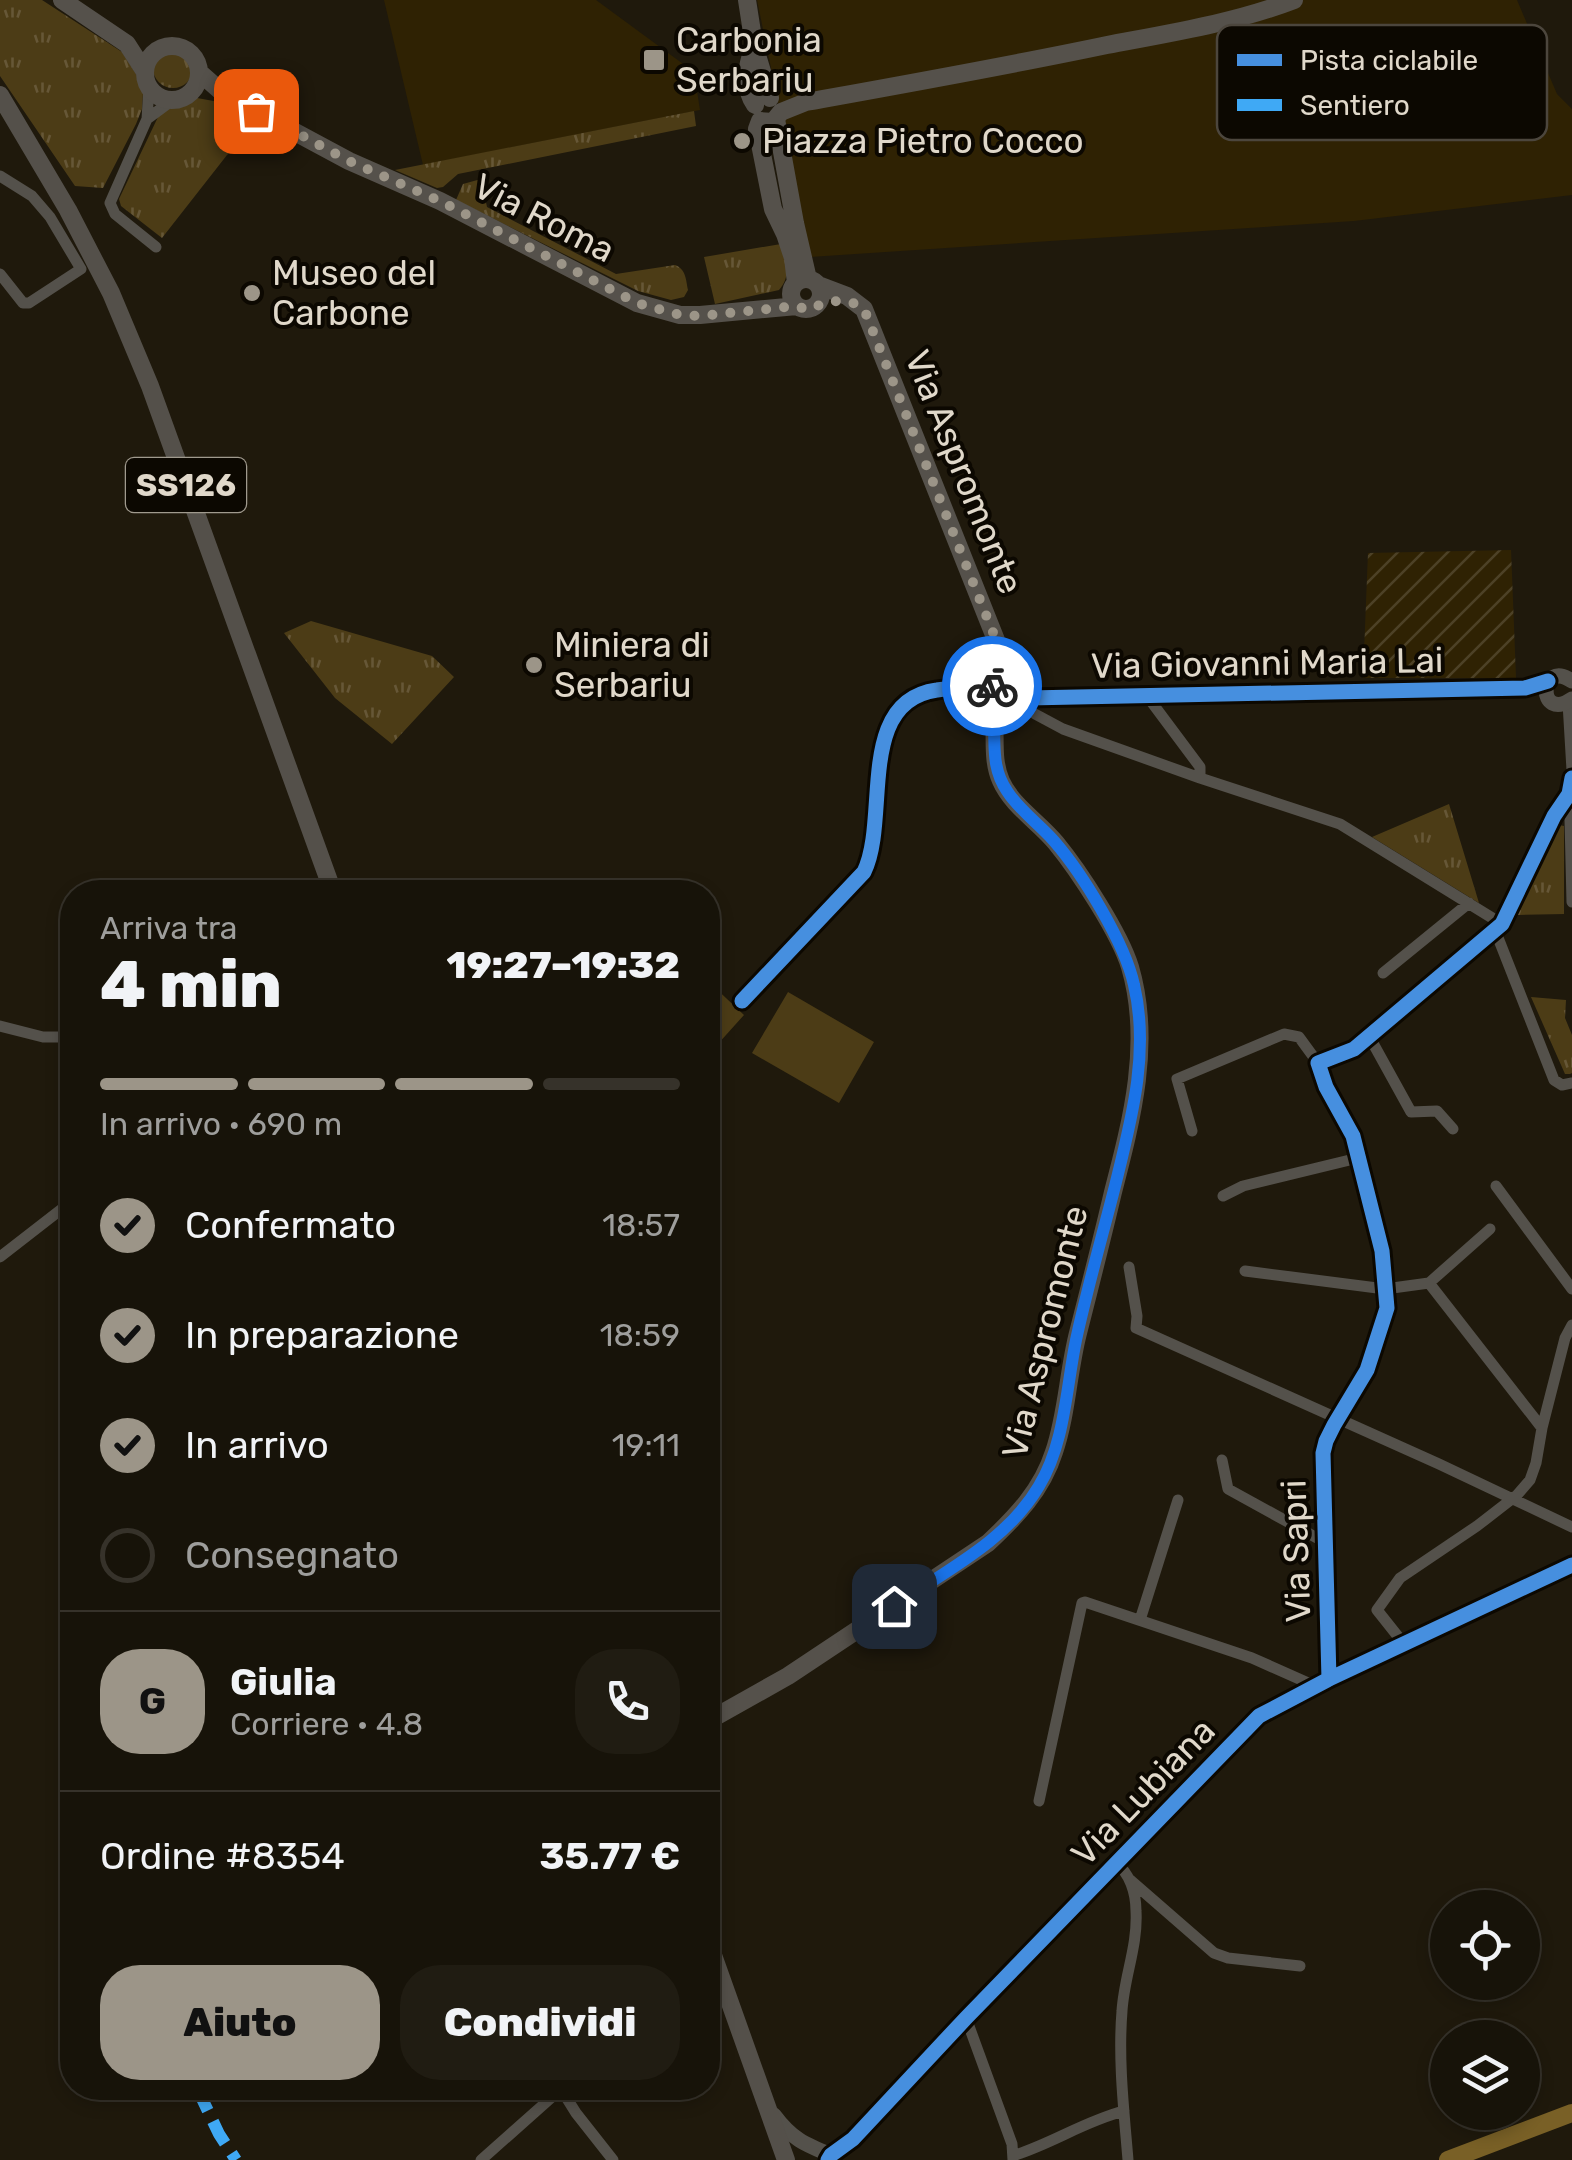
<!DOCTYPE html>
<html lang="it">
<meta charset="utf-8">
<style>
body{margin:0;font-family:Rubik,sans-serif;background:#201c12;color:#f1f3f6;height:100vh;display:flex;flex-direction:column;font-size:38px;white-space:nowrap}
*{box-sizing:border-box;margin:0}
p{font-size:32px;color:#9e9e9c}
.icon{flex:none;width:55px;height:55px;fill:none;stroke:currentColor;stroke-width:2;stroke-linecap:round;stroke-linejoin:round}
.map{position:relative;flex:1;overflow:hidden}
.drawer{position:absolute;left:60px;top:880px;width:660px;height:1220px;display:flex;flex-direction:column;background:#171309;border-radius:40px;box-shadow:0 5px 15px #0003,0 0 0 2px #36322a}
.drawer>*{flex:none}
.buttons{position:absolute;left:1430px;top:1890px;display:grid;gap:20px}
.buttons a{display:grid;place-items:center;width:110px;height:110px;border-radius:50%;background:#171309;box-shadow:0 5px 15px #0003,0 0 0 2px #36322a;font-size:50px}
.pin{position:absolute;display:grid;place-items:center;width:85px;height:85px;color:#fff;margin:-42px;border-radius:20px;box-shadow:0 5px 15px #0006}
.courier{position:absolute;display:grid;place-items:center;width:100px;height:100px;margin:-50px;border:8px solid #1a73e8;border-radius:50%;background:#fff;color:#222;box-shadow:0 2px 12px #0007}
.summary em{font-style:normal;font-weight:800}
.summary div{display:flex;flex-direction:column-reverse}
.summary{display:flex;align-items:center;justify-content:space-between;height:170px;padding:0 40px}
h1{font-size:65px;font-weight:800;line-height:75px}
.bar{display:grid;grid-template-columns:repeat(4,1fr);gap:15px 10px;align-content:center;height:120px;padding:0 40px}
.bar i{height:12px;border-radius:8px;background:#36322a}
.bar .active{background:#9c9588}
.bar p{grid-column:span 4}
.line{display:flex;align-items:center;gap:25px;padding:0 40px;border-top:2px solid #36322a}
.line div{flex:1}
.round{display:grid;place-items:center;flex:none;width:105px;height:105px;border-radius:40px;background:#201c12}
ol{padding:0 40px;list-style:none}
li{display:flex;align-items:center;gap:30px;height:110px}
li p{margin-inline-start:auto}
li .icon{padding:10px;border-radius:50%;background:#9c9588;color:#111;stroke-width:4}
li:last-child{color:#9e9e9c}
li i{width:55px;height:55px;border:5px solid #36322a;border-radius:50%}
.primary-button{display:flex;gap:20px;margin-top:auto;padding:20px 40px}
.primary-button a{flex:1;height:115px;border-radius:40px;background:#9c9588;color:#111;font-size:40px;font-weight:800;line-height:115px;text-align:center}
.primary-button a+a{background:#201c12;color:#f1f3f6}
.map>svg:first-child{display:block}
.built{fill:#2f2203}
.industrial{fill:url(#industrial-furrows)}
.grass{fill:url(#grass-tufts)}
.pitch{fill:#4c3c16}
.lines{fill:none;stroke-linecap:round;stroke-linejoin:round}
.river{stroke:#796026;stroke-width:18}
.minor{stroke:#54514b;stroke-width:11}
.tertiary{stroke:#54514b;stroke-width:15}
.secondary{stroke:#55514b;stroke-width:18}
.primary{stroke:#54504a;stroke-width:18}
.quiet{stroke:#3fa9f5;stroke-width:12;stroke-dasharray:25 12;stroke-linecap:butt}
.cycleway-casing{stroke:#0c0801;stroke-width:21}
.cycleway{stroke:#468fdf;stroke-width:15}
.done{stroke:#9c9588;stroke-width:10;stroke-dasharray:0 18}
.route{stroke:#1a73e8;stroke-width:12}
.poi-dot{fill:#9c9588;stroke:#0c0801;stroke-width:4}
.labels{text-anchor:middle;stroke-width:8;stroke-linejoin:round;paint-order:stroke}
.shield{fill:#0c0801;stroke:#a09a8e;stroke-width:2.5}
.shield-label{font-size:32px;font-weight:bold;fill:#e0d8ca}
.poi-label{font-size:35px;fill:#e0d8ca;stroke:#0c0801;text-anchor:start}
.street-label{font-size:35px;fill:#e0d8ca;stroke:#0c0801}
.key{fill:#0c0801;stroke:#4c463d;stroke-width:2.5}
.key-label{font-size:28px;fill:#e0d8ca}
</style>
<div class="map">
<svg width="1572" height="2160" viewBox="0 0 1572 2160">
<defs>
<pattern id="industrial-furrows" width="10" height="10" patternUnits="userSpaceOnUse" patternTransform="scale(2.5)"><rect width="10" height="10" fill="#2f2203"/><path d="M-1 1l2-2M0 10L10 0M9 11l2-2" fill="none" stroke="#4d4126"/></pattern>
<pattern id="grass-tufts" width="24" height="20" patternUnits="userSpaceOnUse" patternTransform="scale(2.5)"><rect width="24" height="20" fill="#4c3c16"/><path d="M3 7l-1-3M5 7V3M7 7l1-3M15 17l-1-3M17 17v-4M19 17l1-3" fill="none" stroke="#665737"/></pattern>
</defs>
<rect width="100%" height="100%" fill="#1f190c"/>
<path class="built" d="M384,0h212l98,72 6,38 -277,55z
M757,0h760l40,94 15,15v86l-218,26 -544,36z"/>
<path class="industrial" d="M1511,550l5,128h-153l5,-125z"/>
<path class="grass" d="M0,0h42l80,52 16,25 5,16 -1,16 -6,15 -33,64 -28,-2 -75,-110z
M153 68a20 20 0 1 1 40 0a20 20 0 1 1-40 0Z
M197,98l22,4 45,22 -37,31 -65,83 -41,-32 -2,-7 39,-82 8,-7z
M694,111l2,15 -238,48 -15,13 -6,1 -42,-18z
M481,179l6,28 129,67 59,-9c11,4 11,15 13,25l-4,7 -13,3 -33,-9 -182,-91 7,-16z
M781,244c5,17 11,31 -2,46l-64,14 -11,-47z
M311,621l121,35 22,21 -62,67 -57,-46 -51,-65z
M1449,804l30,99 -107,-66z
M1559,825l5,1v88l-47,1z
M1531,997l35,3 -1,18 7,17v38l-2,1h-5z"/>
<path class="pitch" d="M708,981l36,34 -36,40z
M788,992l86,50 -35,61 -87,-50z"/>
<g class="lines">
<path class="river" d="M1448,2160l124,-47"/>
<path class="minor" d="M149,87l-2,32 -37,84 5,11 41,33
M147,119l27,-20
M0,176l32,20 18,21 31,52 -52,34h-6l-23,-29
M1150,696v4l50,67v11l140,46 162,100
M1568,703l4,67
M1035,714l28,15 137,49
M1572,804l-2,16 2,82
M1495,930l59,150 8,5 10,-2
M1383,973l86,-70
M742,1001l122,-129c26,-53 -9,-171 73,-182 17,-3 38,1 52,12
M0,1026l43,11h29
M1369,1036l42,76 26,-1 16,18
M1192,1131l-15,-52 107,-45 15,3 19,26
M1496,1186l76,103
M1223,1196l20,-10 115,-28
M0,1257l72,-56
M1129,1267l8,49 -1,12 303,136 133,63
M1245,1271l140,18 44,-6 61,-54
M1429,1283l113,145
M1222,1460l6,29 98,54
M1140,1620l38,-120
M1404,1644l-27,-34 23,-32 77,-52 40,-31 13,-15 6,-17 6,-35 23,-90 7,-13
M1329,1679l-6,-226 3,-12 8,-16 33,-55 20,-62 -5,-57 -29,-115 -27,-49 -8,-24 36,-14 148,-125 52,-108 15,-22 3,-16
M1039,1801l43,-198 3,-1 167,56 63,28
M1115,1863c15,9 21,31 21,48 2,35 -12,66 -14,100 -4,49 2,100 6,149
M1129,1879l85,74 14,5 72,8
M966,2018l46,126 1,16
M1015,2155c38,-12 70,-34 109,-44
M481,2160l80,-71 15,24 37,47"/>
<path class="tertiary" d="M1572,681c-34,-23 -35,42 0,18
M1009,705l19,-7 497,-10 23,-7
M774,2115c18,24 30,29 57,40
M828,2160l3,-5 22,-16 113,-121 293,-302 70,-37 243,-114"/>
<path class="secondary" d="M62,0l65,44 18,28
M747,0l7,45 16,53
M754,45c-7,21 -12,41 1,60
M145 73a27 27 0 1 1 54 0a27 27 0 1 1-54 0Z
M199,72l25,22 125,67 91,40 197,102 43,12h20l97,-9
M776,119l19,104 13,56
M760,121l13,1 8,-10 25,-10c100,-18 201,-36 301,-57 63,-12 127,-22 187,-45
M760,121l-3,8 16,80 12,25 8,24 3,25
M791 294a15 15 0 1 1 30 0a15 15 0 1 1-30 0Z
M818,285l29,11 17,13 136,341 2,25 4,9
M987 696a13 13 0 1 1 26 0a13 13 0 1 1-26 0Z
M708,1721l80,-45 200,-133c28,-26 54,-53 66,-91 13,-38 14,-80 24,-119 12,-47 24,-94 35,-141 19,-73 39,-150 17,-225 -10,-33 -51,-96 -74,-124 -17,-21 -44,-37 -55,-62 -11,-25 -3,-50 -9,-75"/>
<path class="primary" d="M0,95l68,115 43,83 39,93 183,506
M708,1941l78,219"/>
<path class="quiet" d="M197,2088l22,46 17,26
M560,2088l1,1"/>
<defs>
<path id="cycleway" d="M1028,698l497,-10 23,-7
M742,1001l122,-129c26,-53 -9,-171 73,-182 17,-3 38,1 52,12
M1329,1679l-6,-226 3,-12 8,-16 33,-55 20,-62 -5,-57 -29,-115 -27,-49 -8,-24 36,-14 148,-125 52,-108 15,-22 3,-16
M828,2160l3,-5 22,-16 113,-121 293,-302 70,-37 243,-114"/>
</defs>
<use href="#cycleway" class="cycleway-casing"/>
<use href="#cycleway" class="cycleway"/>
</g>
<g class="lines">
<path class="done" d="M256,111l93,50 91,40 197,102 43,12 20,1 97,-10 10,4c20,-8 38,-15 57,-1l136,341 2,20 -5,13 -5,3"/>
<path class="route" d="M894,1606c51,-35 113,-65 145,-120 26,-43 27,-97 37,-146 11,-51 26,-103 39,-154 16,-65 35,-134 19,-201 -9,-42 -52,-112 -80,-144 -15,-17 -35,-31 -47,-50 -22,-32 -5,-64 -20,-93l5,-12"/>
</g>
<g class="poi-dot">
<rect x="642" y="48" width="24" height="24" rx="5"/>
<circle cx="742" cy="141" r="10"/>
<circle cx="252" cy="293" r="10"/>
<circle cx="534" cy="665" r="10"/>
</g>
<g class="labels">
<rect class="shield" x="126" y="458" width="120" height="54" rx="8"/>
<g class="shield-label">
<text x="186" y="496">SS126</text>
</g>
<g class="poi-label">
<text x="676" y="52">Carbonia<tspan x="676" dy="40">Serbariu</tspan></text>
<text x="762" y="153">Piazza Pietro Cocco</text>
<text x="272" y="285">Museo del<tspan x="272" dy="40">Carbone</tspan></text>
<text x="554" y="657">Miniera di<tspan x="554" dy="40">Serbariu</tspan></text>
</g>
<g class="street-label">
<text transform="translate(544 218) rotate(27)" y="12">Via Roma</text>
<text transform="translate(964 472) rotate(68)" y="12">Via Aspromonte</text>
<text transform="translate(1267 663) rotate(-1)" y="12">Via Giovanni Maria Lai</text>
<text transform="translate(1045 1332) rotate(-76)" y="12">Via Aspromonte</text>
<text transform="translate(1296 1551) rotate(-92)" y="12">Via Sapri</text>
<text transform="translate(1143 1792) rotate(-46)" y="12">Via Lubiana</text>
</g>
</g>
<rect x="1217" y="25" width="330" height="115" rx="15" class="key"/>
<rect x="1237" y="54" width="45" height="12" fill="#468fdf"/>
<rect x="1237" y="99" width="45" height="12" fill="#3fa9f5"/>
<g class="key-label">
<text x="1300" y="70">Pista ciclabile</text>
<text x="1300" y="115">Sentiero</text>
</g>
</svg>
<div class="buttons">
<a><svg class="icon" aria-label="locate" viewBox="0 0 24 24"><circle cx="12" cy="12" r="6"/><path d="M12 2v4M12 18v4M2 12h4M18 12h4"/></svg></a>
<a><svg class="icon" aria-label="layers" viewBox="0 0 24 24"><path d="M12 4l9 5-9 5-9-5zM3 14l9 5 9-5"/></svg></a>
</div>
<div class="pin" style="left:256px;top:111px;background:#ea580c"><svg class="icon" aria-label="bag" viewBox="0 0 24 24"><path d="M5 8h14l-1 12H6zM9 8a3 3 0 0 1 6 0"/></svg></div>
<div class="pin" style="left:894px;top:1606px;background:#1f2937"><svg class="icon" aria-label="home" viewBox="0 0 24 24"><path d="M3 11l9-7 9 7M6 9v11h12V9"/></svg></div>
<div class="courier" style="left:992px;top:686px"><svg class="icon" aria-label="bike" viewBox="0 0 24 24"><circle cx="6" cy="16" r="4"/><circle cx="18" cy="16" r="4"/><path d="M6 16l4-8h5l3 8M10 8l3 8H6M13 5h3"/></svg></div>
<section class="drawer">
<div class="summary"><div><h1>4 min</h1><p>Arriva tra</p></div><em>19:27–19:32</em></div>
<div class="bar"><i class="active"></i><i class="active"></i><i class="active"></i><i></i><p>In arrivo · 690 m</p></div>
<ol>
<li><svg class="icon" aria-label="check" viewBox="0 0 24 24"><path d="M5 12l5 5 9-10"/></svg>Confermato<p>18:57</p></li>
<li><svg class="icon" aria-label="check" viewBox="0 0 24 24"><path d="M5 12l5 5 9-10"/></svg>In preparazione<p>18:59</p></li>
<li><svg class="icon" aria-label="check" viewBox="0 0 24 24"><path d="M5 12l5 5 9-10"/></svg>In arrivo<p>19:11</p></li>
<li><i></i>Consegnato</li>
</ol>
<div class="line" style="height:180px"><b class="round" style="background:#9c9588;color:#111">G</b><div><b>Giulia</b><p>Corriere · 4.8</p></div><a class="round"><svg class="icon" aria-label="phone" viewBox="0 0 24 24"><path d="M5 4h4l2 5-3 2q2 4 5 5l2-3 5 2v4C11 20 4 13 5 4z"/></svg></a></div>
<div class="line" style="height:130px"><div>Ordine #8354</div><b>35.77 €</b></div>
<div class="primary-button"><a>Aiuto</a><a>Condividi</a></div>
</section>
</div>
